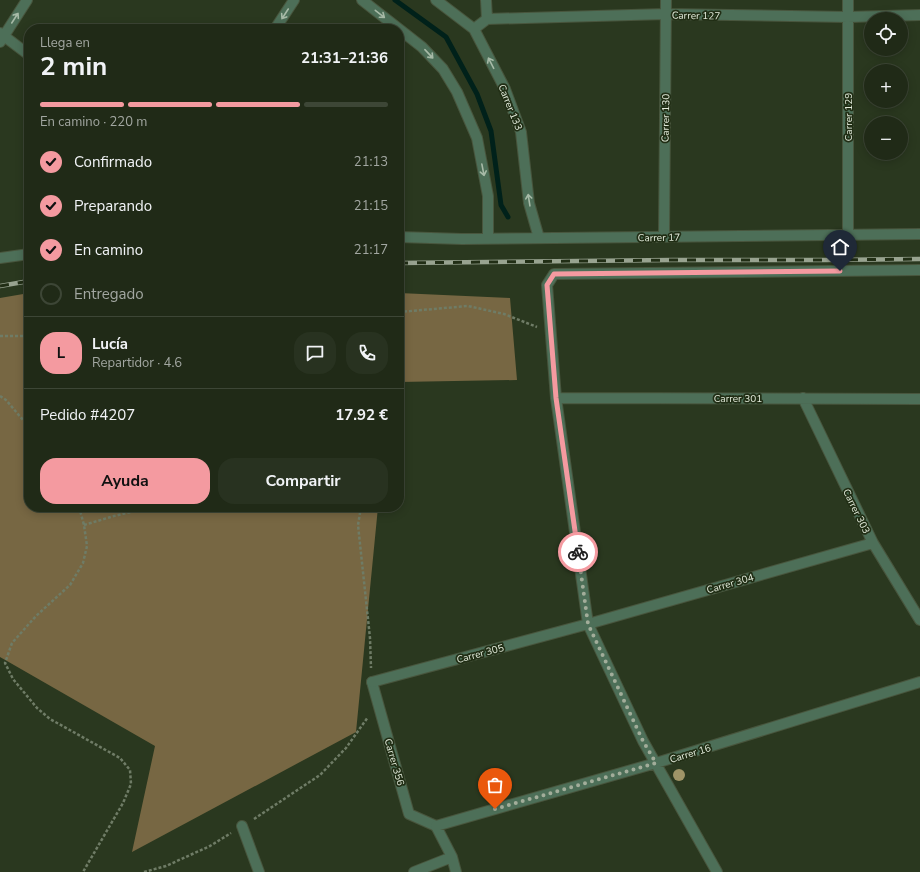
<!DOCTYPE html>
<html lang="es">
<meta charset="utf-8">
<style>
body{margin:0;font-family:"Nunito Sans",sans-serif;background:#283220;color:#f1f3f6;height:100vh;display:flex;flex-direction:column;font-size:15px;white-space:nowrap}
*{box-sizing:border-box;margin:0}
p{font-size:13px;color:#a2a7a1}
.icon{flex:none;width:22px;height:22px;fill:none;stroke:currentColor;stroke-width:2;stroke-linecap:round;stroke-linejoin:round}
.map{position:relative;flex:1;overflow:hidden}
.panel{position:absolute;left:24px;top:24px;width:380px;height:488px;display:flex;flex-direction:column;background:#202a17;border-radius:16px;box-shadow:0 2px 10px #0003,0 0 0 1px #3d4636}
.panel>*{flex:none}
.fabs{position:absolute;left:864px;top:12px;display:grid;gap:8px}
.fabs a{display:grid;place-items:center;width:44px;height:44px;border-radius:50%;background:#202a17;box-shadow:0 2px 10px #0003,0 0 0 1px #3d4636;font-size:20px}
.pin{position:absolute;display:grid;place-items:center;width:34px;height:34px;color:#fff;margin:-41px -17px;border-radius:50% 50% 50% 0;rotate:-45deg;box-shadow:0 0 4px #0007}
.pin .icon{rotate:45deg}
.courier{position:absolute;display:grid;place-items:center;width:40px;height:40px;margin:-20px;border:3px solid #f49aa0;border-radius:50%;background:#fff;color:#222;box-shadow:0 1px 5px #0007}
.overview em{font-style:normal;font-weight:700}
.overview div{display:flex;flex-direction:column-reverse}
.overview{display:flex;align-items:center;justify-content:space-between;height:68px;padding:0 16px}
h1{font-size:26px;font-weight:700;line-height:30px}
.bar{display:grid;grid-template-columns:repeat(4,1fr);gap:6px 4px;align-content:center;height:48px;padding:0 16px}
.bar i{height:5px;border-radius:3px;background:#3d4636}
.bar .selected{background:#f49aa0}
.bar p{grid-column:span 4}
.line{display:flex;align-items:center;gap:10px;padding:0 16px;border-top:1px solid #3d4636}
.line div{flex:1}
.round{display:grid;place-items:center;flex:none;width:42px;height:42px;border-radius:16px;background:#283220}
ol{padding:0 16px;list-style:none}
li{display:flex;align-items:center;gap:12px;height:44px}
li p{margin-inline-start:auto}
li .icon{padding:4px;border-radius:50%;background:#f49aa0;color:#111;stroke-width:4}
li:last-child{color:#a2a7a1}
li i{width:22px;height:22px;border:2px solid #3d4636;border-radius:50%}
.button{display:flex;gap:8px;margin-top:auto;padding:8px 16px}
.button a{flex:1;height:46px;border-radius:16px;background:#f49aa0;color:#111;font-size:16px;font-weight:700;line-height:46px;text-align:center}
.button a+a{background:#283220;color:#f1f3f6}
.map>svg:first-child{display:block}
.forest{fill:#776743}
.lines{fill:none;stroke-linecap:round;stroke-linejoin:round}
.stream{stroke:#00211a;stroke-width:5}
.pedestrian-casing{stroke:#48553d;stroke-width:12}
.minor-casing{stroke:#48553d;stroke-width:12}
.path{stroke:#6f7c66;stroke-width:2.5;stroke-dasharray:3 2;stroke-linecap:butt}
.pedestrian{stroke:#4d6f58;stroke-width:10}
.minor{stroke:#4d6f58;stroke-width:10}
.rail-casing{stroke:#98a390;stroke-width:4.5}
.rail{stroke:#212e15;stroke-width:3;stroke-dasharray:9;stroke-linecap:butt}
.tree{fill:#9f9467}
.oneway{stroke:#a7baa7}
.done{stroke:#a2ad9a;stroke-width:4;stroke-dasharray:0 7.2}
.route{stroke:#f49aa0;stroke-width:5}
.labels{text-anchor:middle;stroke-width:3.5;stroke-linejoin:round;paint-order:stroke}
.street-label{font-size:10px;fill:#e3ecdc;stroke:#212e15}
</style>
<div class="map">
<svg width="920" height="872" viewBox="0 0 920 872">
<rect width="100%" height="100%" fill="#2a381f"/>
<path class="forest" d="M29,293v214h349l-22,225 -224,120 23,-106 -155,-89v-359z
M399,293l111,5 7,82 -118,2z"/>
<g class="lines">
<path class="stream" d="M395,0l51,37 31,57 14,37 10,74 7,12"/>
<defs>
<path id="pedestrian" d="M372,682l37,132 27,12"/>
<path id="minor" d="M362,0l37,29
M436,0l38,29 31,60 16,43 8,71 10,35
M486,0l1,19
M275,29l19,-29
M399,29l23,18 21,22 14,23 20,46 11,58v42
M474,29l13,-10 179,-5 182,3 72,-2
M0,33l29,22
M0,42l27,-42
M848,234v-234
M664,236l2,-236
M399,237l63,2 458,-5
M0,258l29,-4
M556,398l364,1
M803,398l70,145 47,77
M372,682l216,-58 285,-81
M242,826l17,46
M414,872l38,-15
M456,872l-4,-15 -16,-31 220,-63 264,-81
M717,872l-74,-131 -55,-117 -32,-226 -9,-113 7,-11 366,-4"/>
</defs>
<use href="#pedestrian" class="pedestrian-casing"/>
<use href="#minor" class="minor-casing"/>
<path class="path" d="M399,312l69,-6 36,8 33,13
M399,334l5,-22
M0,336h29
M0,396l6,4 23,27
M79,507l5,18 3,21 -4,17 -13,22 -34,31 -24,27 -7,20 8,16 24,29 13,11 70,39 10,12 1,14 -8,19 -40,69
M361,507l-3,18 12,113 1,30
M84,525l30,-9 30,-7 2,-2
M254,819l66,-44 26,-27 22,-31
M144,872l22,-6 44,-20 21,-13"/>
<use href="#pedestrian" class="pedestrian"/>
<use href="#minor" class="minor"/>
<defs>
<path id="rail" d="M399,263l273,-3h155l93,-1
M0,286l29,-5"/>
</defs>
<use href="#rail" class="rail-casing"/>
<use href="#rail" class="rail"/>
</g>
<circle class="tree" cx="679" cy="775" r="6"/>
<defs><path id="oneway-shaft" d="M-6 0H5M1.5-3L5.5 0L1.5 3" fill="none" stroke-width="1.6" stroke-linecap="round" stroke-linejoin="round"/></defs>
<g class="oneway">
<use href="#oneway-shaft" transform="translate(285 14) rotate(123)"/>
<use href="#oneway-shaft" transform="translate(380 14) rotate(38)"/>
<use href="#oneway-shaft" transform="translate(15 18) rotate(-57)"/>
<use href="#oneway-shaft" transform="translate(429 54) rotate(47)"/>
<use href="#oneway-shaft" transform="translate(491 63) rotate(-117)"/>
<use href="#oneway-shaft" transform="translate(483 170) rotate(79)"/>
<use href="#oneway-shaft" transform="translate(529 200) rotate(-99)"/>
</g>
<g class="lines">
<path class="done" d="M495,809l161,-46 -13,-22 -55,-117 -10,-72"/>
<path class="route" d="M578,552l-22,-154 -9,-113 7,-11 286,-3"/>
</g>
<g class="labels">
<g class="street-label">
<text transform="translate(696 15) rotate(1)" y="4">Carrer 127</text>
<text transform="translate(511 107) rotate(68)" y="4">Carrer 133</text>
<text transform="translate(848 117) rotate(-90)" y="4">Carrer 129</text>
<text transform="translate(665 118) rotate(-89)" y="4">Carrer 130</text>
<text transform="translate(659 237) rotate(-1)" y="4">Carrer 17</text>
<text x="738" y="402">Carrer 301</text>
<text transform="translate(857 511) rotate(64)" y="4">Carrer 303</text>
<text transform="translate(730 583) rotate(-16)" y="4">Carrer 304</text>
<text transform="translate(480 653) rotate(-15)" y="4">Carrer 305</text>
<text transform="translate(690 753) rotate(-17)" y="4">Carrer 16</text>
<text transform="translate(395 762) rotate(74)" y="4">Carrer 356</text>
</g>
</g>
</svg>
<div class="fabs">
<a><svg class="icon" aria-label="locate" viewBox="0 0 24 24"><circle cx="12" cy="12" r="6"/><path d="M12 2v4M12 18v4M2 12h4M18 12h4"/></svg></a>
<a>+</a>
<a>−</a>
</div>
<div class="pin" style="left:495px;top:809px;background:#ea580c"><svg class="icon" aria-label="bag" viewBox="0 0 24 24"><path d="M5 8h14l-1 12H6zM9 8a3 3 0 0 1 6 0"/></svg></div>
<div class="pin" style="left:840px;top:271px;background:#1f2937"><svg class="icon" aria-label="home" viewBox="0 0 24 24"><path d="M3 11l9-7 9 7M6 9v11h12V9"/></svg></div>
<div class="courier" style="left:578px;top:552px"><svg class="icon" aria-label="bike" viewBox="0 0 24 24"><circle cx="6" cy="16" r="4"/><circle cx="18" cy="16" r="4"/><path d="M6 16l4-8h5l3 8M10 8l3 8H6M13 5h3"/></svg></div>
<section class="panel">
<div class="overview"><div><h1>2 min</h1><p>Llega en</p></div><em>21:31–21:36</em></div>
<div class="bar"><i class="selected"></i><i class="selected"></i><i class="selected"></i><i></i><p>En camino · 220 m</p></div>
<ol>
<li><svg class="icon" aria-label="check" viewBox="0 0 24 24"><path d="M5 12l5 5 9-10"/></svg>Confirmado<p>21:13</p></li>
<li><svg class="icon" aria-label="check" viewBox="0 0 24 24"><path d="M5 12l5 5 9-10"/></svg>Preparando<p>21:15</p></li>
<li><svg class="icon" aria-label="check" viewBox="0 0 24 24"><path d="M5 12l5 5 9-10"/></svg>En camino<p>21:17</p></li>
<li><i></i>Entregado</li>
</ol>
<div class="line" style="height:72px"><b class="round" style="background:#f49aa0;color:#111">L</b><div><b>Lucía</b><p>Repartidor · 4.6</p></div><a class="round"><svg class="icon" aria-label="chat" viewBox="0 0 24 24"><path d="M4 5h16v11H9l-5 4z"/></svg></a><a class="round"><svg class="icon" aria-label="phone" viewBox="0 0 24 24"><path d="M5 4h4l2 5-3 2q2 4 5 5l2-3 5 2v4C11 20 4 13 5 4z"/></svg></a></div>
<div class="line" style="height:52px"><div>Pedido #4207</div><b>17.92 €</b></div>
<div class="button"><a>Ayuda</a><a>Compartir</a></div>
</section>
</div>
